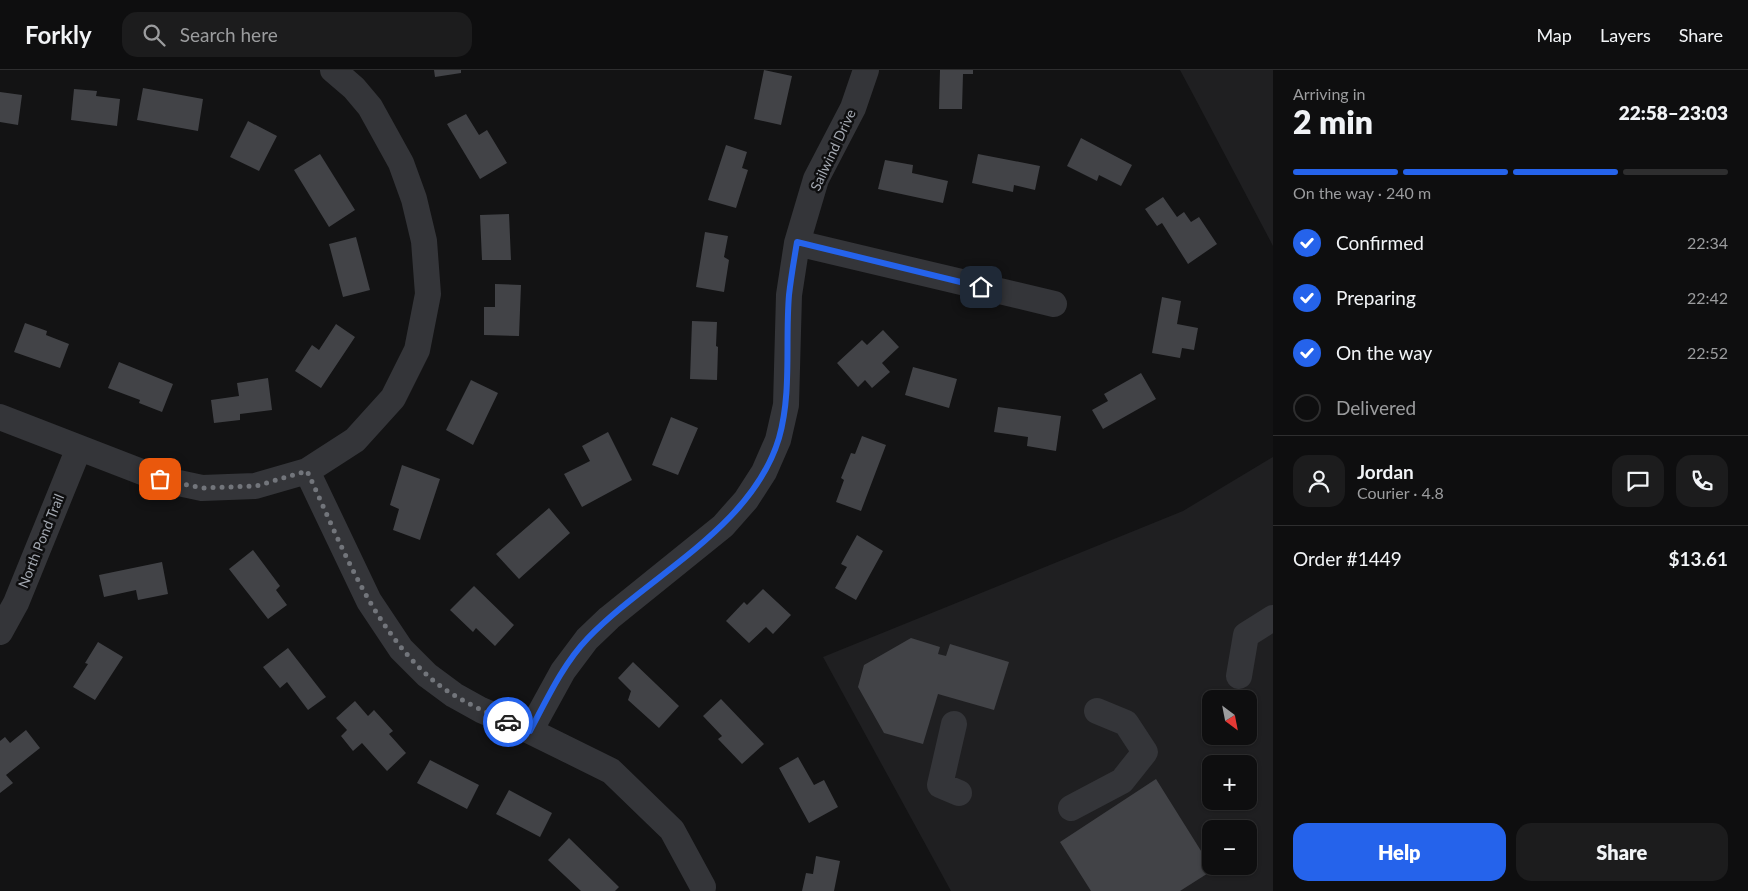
<!DOCTYPE html>
<meta charset="utf-8">
<style>
body{margin:0;font-family:Lato,sans-serif;background:#1c1c1d;color:#f1f3f6;height:100vh;display:flex;flex-direction:column;font-size:19px;white-space:nowrap}
*{box-sizing:border-box;margin:0}
p{font-size:16px;color:#9b9c9e}
.icon{flex:none;width:28px;height:28px;fill:none;stroke:currentColor;stroke-width:2;stroke-linecap:round;stroke-linejoin:round}
.map{position:relative;flex:1;overflow:hidden}
.side{display:flex;flex-direction:column;background:#0e0e0f;width:475px}
.side>*{flex:none}
.needle{width:32px;rotate:148deg}
.controls{position:absolute;left:1202px;top:620px;display:grid;gap:10px}
.controls a{display:grid;place-items:center;width:55px;height:55px;border-radius:10px;background:#0e0e0f;box-shadow:0 1px 4px #0004,0 0 0 1px #2e2e2f;font-size:25px}
.pin{position:absolute;display:grid;place-items:center;width:42px;height:42px;color:#fff;margin:-21px;border-radius:10px;box-shadow:0 2px 8px #0006}
.courier{position:absolute;display:grid;place-items:center;width:50px;height:50px;margin:-25px;border:4px solid #2563eb;border-radius:50%;background:#fff;color:#222;box-shadow:0 1px 6px #0007}
.headline em{font-style:normal;font-weight:800}
.headline div{display:flex;flex-direction:column-reverse}
.headline{display:flex;align-items:center;justify-content:space-between;height:85px;padding:0 20px}
h1{font-size:32px;font-weight:800;line-height:38px}
.bar{display:grid;grid-template-columns:repeat(4,1fr);gap:8px 5px;align-content:center;height:60px;padding:0 20px}
.bar i{height:6px;border-radius:4px;background:#2e2e2f}
.bar .active{background:#2563eb}
.bar p{grid-column:span 4}
.line{display:flex;align-items:center;gap:12px;padding:0 20px;border-top:1px solid #2e2e2f}
.line div{flex:1}
.round{display:grid;place-items:center;flex:none;width:52px;height:52px;border-radius:15px;background:#1c1c1d}
ol{padding:0 20px;list-style:none}
li{display:flex;align-items:center;gap:15px;height:55px}
li p{margin-inline-start:auto}
li .icon{padding:5px;border-radius:50%;background:#2563eb;color:#fff;stroke-width:4}
li:last-child{color:#9b9c9e}
li i{width:28px;height:28px;border:2px solid #2e2e2f;border-radius:50%}
.button{display:flex;gap:10px;margin-top:auto;padding:10px 20px}
.button a{flex:1;height:58px;border-radius:15px;background:#2563eb;color:#fff;font-size:20px;font-weight:800;line-height:58px;text-align:center}
.button a+a{background:#1c1c1d;color:#f1f3f6}
header{display:flex;align-items:center;gap:30px;box-sizing:border-box;height:70px;padding:0 25px;background:#0e0e0f;border-bottom:1px solid #2e2e2f}
header strong{font-size:24px}
nav{display:flex;gap:28px;margin-inline-start:auto;font-size:18px}
.search{width:350px;height:45px;background:#1c1c1d;display:flex;align-items:center;gap:12px;box-sizing:border-box;padding:0 18px;border-radius:15px;color:#9b9c9e;font-size:19px}
main{display:flex;flex:1;min-height:0}
.map>svg:first-child{display:block}
.built{fill:#1f1f21;fill-rule:evenodd}
.building{fill:#424347}
.lines{fill:none;stroke-linecap:round;stroke-linejoin:round}
.minor{stroke:#343539;stroke-width:26}
.done{stroke:#72757b;stroke-width:5;stroke-dasharray:0 9}
.route{stroke:#2563eb;stroke-width:6}
.labels{text-anchor:middle;stroke-width:5;stroke-linejoin:round;paint-order:stroke}
.street-label{font-size:14px;fill:#a5aab3;stroke:#0e0e0f}
</style>
<header>
<strong>Forkly</strong>
<div class="search"><svg class="icon" aria-label="search" viewBox="0 0 24 24"><circle cx="10" cy="10" r="6"/><path d="M15 15l6 6"/></svg>Search here</div>
<nav><a>Map</a><a>Layers</a><a>Share</a></nav>
</header>
<main>
<div class="map">
<svg width="1273" height="821" viewBox="0 0 1273 821">
<rect width="100%" height="100%" fill="#131314"/>
<path class="built" d="M1180,0h93v176l-78,-148z
M1273,387v434h-322l-128,-234 360,-146zM1211,629h38v37h-38zM1211,694h38v37h-38zM1211,759h38v37h-38z"/>
<path class="building" d="M434,0h27v3l-26,4z
M764,0l28,6 -11,49 -27,-6z
M940,0h33v4h-10l-1,35h-23z
M143,18l60,11 -5,32 -61,-11z
M74,19l23,2 -1,5 24,3 -3,27 -46,-6z
M0,22l22,3 -4,30 -18,-3z
M466,44l13,21 8,-5 20,33 -27,16 -33,-55z
M248,51l29,15 -18,35 -29,-14z
M1081,68l51,27 -11,21 -22,-11 -2,6 -30,-15z
M726,75l21,7 -5,16 6,2 -12,38 -28,-8z
M320,84l35,56 -26,17 -35,-57z
M978,84l62,12 -5,24 -21,-5 -1,7 -41,-9z
M885,90l28,5 -1,8 36,8 -5,22 -65,-14z
M1163,127l14,20 7,-5 7,10 8,-5 18,27 -29,20 -26,-41 -5,3 -12,-17z
M509,144l2,46h-29l-2,-45z
M705,162l23,4 -4,21 5,3 -5,32 -28,-5z
M356,167l14,53 -27,7 -14,-53z
M495,214l26,1 -2,51 -35,-1v-28h11z
M1162,227l19,4 -4,23 21,4 -4,22 -12,-2 -2,10 -28,-5z
M692,251l25,1 -1,24 2,1 -1,33 -27,-1z
M25,253l22,8 -1,4 23,9 -9,24 -46,-16z
M336,254l19,13 -34,51 -26,-17 17,-26 7,5z
M883,260l16,17 -17,16 8,9 -18,16 -7,-8 -7,7 -21,-24 25,-23 5,5z
M119,292l54,22 -11,28 -23,-9 1,-3 -32,-12z
M913,297l44,12 -8,29 -44,-13z
M1141,303l15,26 -53,30 -11,-19 16,-9 -4,-7z
M268,308l4,32 -32,4v6l-26,3 -3,-23 28,-4 -2,-13z
M471,310l27,13 -25,52 -27,-15z
M998,337l63,9 -5,35 -29,-5 1,-9 -34,-5z
M671,347l27,11 -20,47 -26,-10z
M608,362l24,48 -50,27 -18,-33 26,-13 -8,-15z
M862,366l24,9 -25,66 -25,-9 8,-22 -3,-2 10,-25 4,1z
M402,395l38,14 -20,61 -27,-10 6,-21 -9,-4z
M549,438l21,25 -51,46 -23,-25z
M857,465l26,16 -27,49 -21,-12 12,-21 -6,-3z
M253,480l27,36 -4,4 11,15 -19,14 -39,-50z
M162,492l6,32 -30,6 -2,-10 -32,7 -5,-22z
M474,516l40,39 -19,21 -19,-18 -3,4 -23,-22z
M763,519l28,26 -18,19 -7,-7 -17,16 -23,-22 18,-19 3,3z
M911,568l29,9 -2,7 8,2 4,-12 59,18 -15,48 -56,-16 -15,50 -39,-11 -26,-46 6,-22z
M98,572l25,15 -28,43 -22,-13 15,-23 -3,-1z
M288,578l38,49 -18,13 -21,-28 -7,6 -17,-21z
M633,592l46,44 -20,22 -31,-28 3,-9 -13,-13z
M721,629l43,45 -22,20 -24,-25 4,-3 -19,-20z
M355,631l13,15 6,-6 19,21 -4,3 17,19 -19,18 -25,-28 -9,8 -12,-15 6,-6 -11,-12z
M26,660l14,18 -34,27 7,8 -13,10v-52l5,-4 5,6z
M798,687l16,28 10,-5 14,27 -29,16 -30,-55z
M430,690l49,25 -12,24 -50,-26z
M1156,709l57,91 -33,21h-89l-31,-49z
M509,720l43,23 -12,24 -44,-23z
M569,768l50,49 -4,4h-34l-33,-31z
M816,786l24,5 -6,30h-32l4,-18 7,1z"/>
<g class="lines">
<path class="minor" d="M797,173l257,61
M0,347l160,62 42,9 53,-2 52,-15 48,-31 38,-42 24,-48 11,-56 -4,-53 -10,-42 -13,-36 -31,-56 -16,-19 -21,-18
M307,401l62,130 32,48 26,26 27,20 27,15 49,21 81,40 61,59 31,57
M0,562l16,-29 63,-155
M1239,606l7,-41 27,-17
M954,654l-14,61 19,8
M530,661l33,-60 24,-32 22,-21 114,-92 23,-26 18,-28 14,-32 8,-35 3,-110 8,-52 19,-64 37,-71 13,-38
M1071,738l51,-27 23,-29 -19,-29 -29,-12"/>
</g>
<g class="lines">
<path class="done" d="M160,409l42,9 54,-2 51,-15c33,70 61,149 119,203 23,22 53,35 82,48"/>
<path class="route" d="M508,652l22,9c17,-32 33,-67 58,-93 62,-64 164,-110 191,-200 13,-46 6,-95 10,-143 2,-18 5,-35 8,-53l184,45"/>
</g>
<g class="labels">
<g class="street-label">
<text transform="translate(833 80) rotate(-65)" y="5">Sailwind Drive</text>
<text transform="translate(41 471) rotate(-68)" y="5">North Pond Trail</text>
</g>
</g>
</svg>
<div class="controls">
<a><svg class="needle" viewBox="-14 -14 28 28"><path d="M0-13l5 13h-10z" fill="#e53935"/><path d="M0 13l5-13h-10z" fill="#9b9c9e"/></svg></a>
<a>+</a>
<a>−</a>
</div>
<div class="pin" style="left:160px;top:409px;background:#ea580c"><svg class="icon" aria-label="bag" viewBox="0 0 24 24"><path d="M5 8h14l-1 12H6zM9 8a3 3 0 0 1 6 0"/></svg></div>
<div class="pin" style="left:981px;top:217px;background:#1f2937"><svg class="icon" aria-label="home" viewBox="0 0 24 24"><path d="M3 11l9-7 9 7M6 9v11h12V9"/></svg></div>
<div class="courier" style="left:508px;top:652px"><svg class="icon" aria-label="car" viewBox="0 0 24 24"><path d="M5 17H2v-5l4-1 3-4h7l3 4 3 1v5h-3M9 17h6M6 11h13"/><circle cx="7" cy="17" r="2"/><circle cx="17" cy="17" r="2"/></svg></div>
</div>
<section class="side">
<div class="headline"><div><h1>2 min</h1><p>Arriving in</p></div><em>22:58–23:03</em></div>
<div class="bar"><i class="active"></i><i class="active"></i><i class="active"></i><i></i><p>On the way · 240 m</p></div>
<ol>
<li><svg class="icon" aria-label="check" viewBox="0 0 24 24"><path d="M5 12l5 5 9-10"/></svg>Confirmed<p>22:34</p></li>
<li><svg class="icon" aria-label="check" viewBox="0 0 24 24"><path d="M5 12l5 5 9-10"/></svg>Preparing<p>22:42</p></li>
<li><svg class="icon" aria-label="check" viewBox="0 0 24 24"><path d="M5 12l5 5 9-10"/></svg>On the way<p>22:52</p></li>
<li><i></i>Delivered</li>
</ol>
<div class="line" style="height:90px"><a class="round"><svg class="icon" aria-label="person" viewBox="0 0 24 24"><circle cx="12" cy="8" r="4"/><path d="M4 21q1-7 8-7t8 7"/></svg></a><div><b>Jordan</b><p>Courier · 4.8</p></div><a class="round"><svg class="icon" aria-label="chat" viewBox="0 0 24 24"><path d="M4 5h16v11H9l-5 4z"/></svg></a><a class="round"><svg class="icon" aria-label="phone" viewBox="0 0 24 24"><path d="M5 4h4l2 5-3 2q2 4 5 5l2-3 5 2v4C11 20 4 13 5 4z"/></svg></a></div>
<div class="line" style="height:65px"><div>Order #1449</div><b>$13.61</b></div>
<div class="button"><a>Help</a><a>Share</a></div>
</section>
</main>
